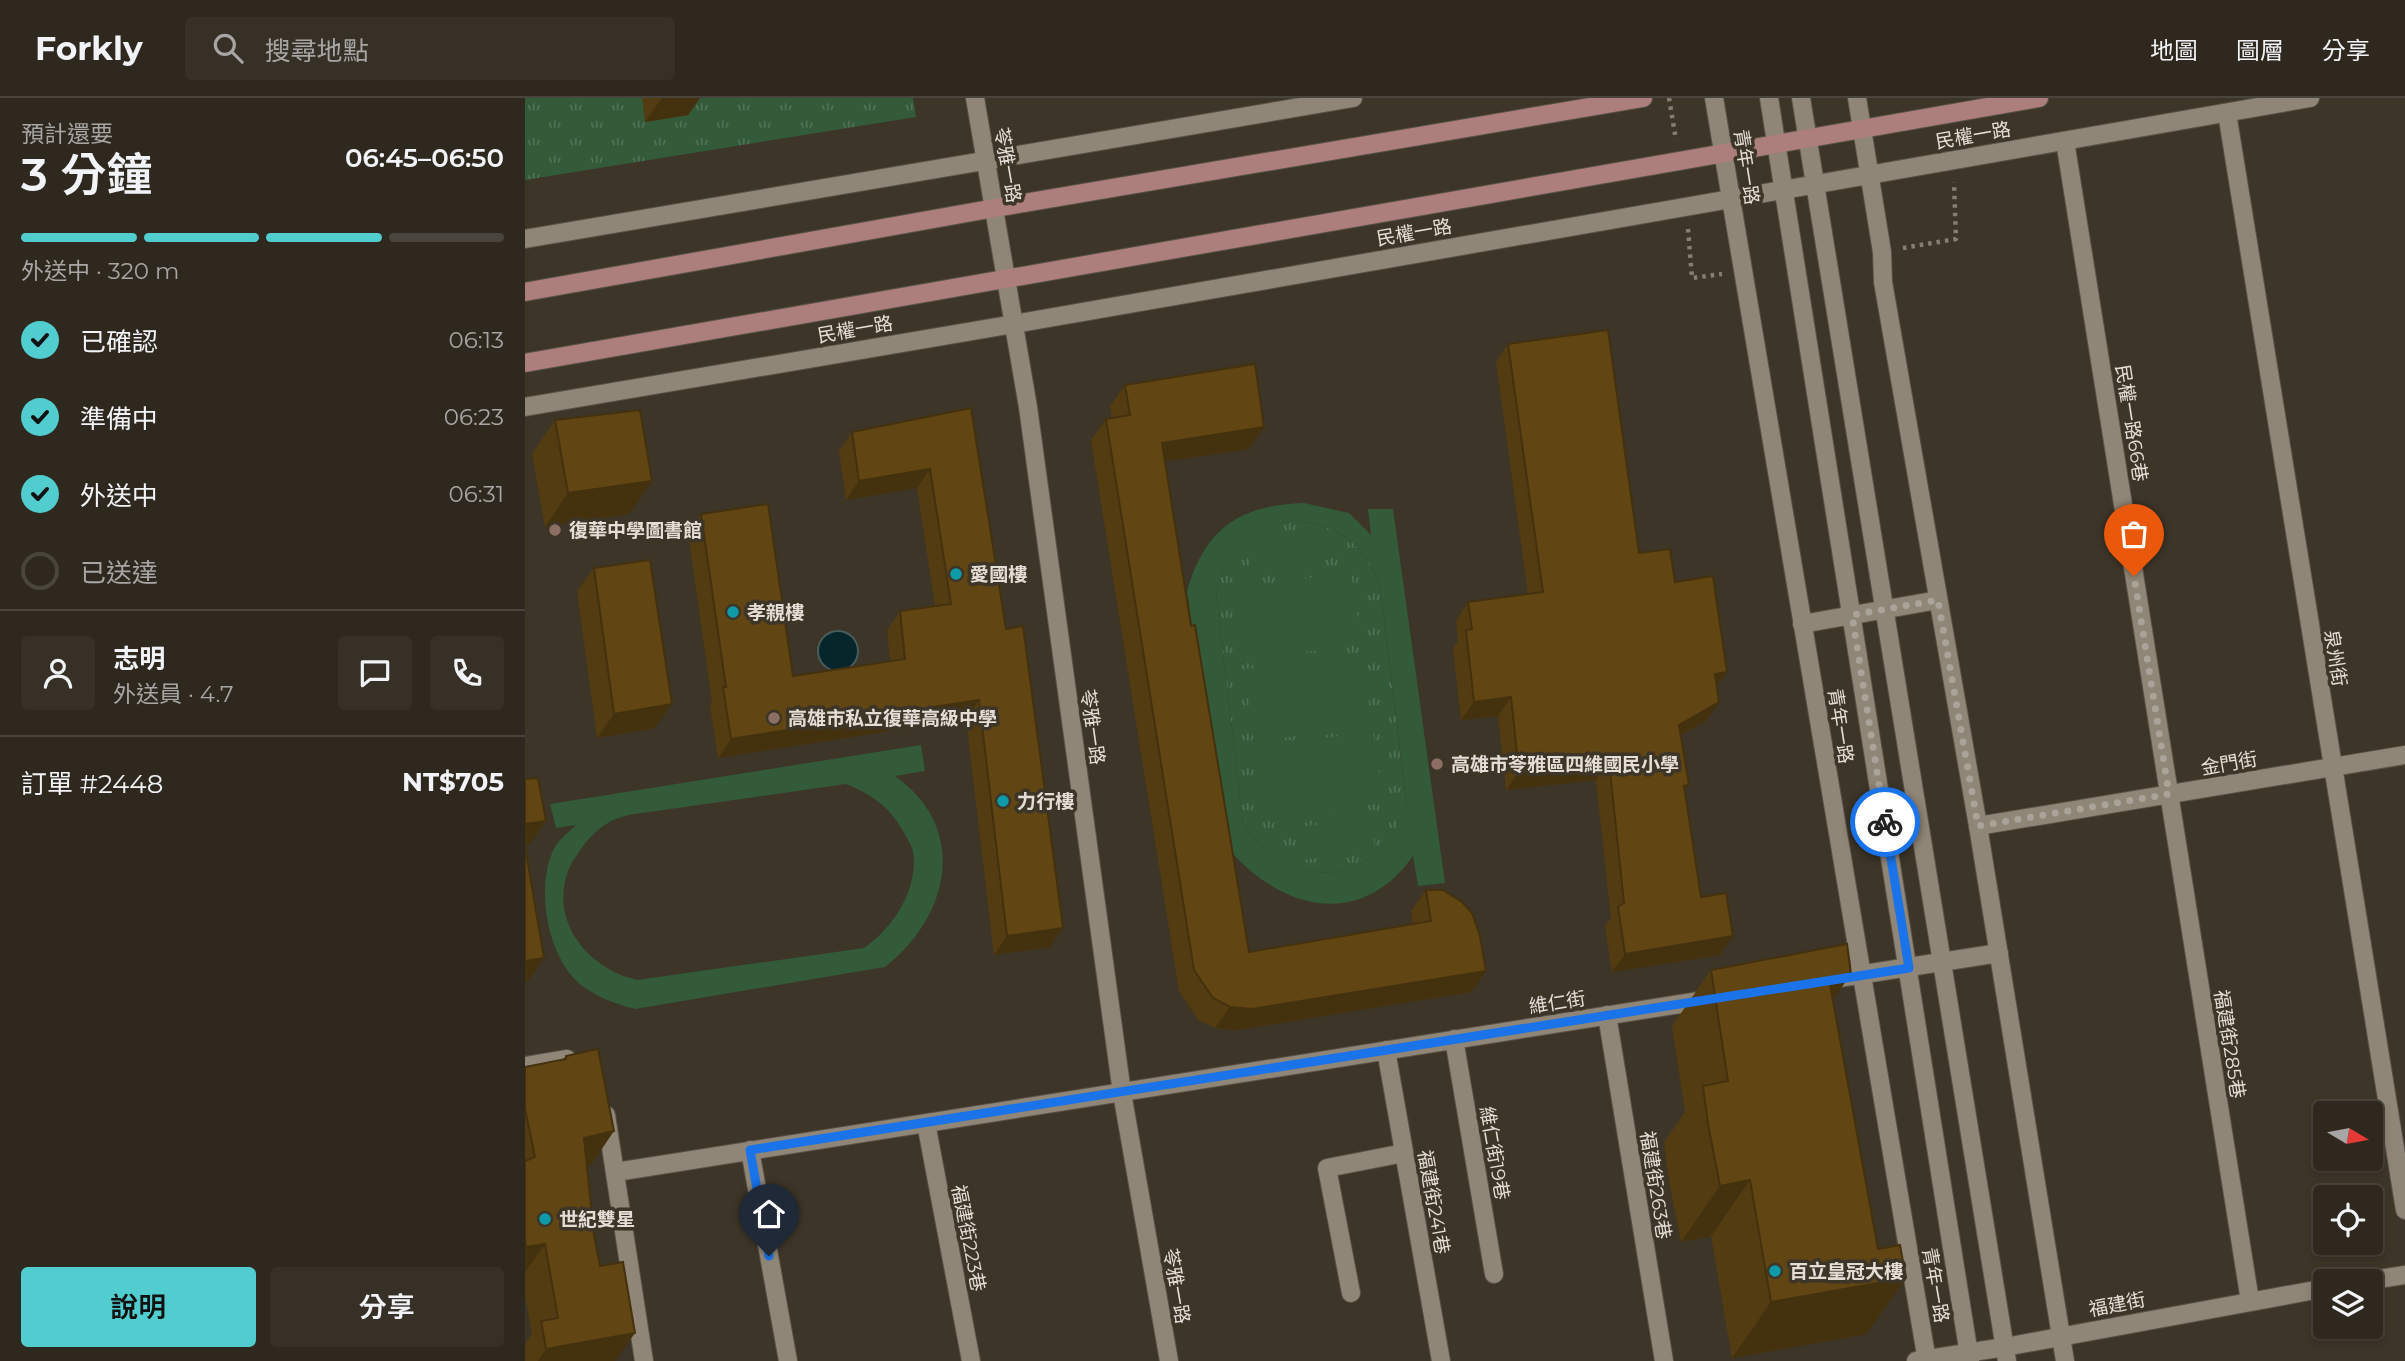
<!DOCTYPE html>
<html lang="zh-TW">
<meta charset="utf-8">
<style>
body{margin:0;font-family:Montserrat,"Noto Sans TC",sans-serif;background:#363027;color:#f1f3f6;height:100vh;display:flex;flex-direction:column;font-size:26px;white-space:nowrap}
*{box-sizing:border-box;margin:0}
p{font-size:23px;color:#a7a6a4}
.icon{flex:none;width:38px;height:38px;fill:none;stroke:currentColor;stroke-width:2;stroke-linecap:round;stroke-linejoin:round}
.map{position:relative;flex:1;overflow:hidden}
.sheet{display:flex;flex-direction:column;background:#2e281e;width:525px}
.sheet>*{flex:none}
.needle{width:46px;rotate:100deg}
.buttons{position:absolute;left:1788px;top:1003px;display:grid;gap:14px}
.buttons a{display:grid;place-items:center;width:70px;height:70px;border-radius:7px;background:#2e281e;box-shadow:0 4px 10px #0003,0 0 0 2px #49443c;font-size:35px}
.pin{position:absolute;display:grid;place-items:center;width:60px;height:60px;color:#fff;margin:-72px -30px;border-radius:50% 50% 50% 0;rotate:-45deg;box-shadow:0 0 7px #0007}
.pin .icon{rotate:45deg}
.courier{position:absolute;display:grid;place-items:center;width:70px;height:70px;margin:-35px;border:5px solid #1a73e8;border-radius:50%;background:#fff;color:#222;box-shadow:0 2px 9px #0007}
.summary em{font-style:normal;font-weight:600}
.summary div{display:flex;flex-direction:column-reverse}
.summary{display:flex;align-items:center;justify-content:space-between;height:119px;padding:0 21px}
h1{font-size:46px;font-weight:600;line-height:52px}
.bar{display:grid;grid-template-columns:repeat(4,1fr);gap:10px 7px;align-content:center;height:84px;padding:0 21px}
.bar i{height:9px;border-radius:5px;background:#49443c}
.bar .on{background:#52cdcf}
.bar p{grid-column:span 4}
.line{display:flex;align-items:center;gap:18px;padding:0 21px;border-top:2px solid #49443c}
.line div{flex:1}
.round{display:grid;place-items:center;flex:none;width:74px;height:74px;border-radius:7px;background:#363027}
ol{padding:0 21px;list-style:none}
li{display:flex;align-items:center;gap:21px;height:77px}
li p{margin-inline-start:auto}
li .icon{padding:7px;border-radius:50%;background:#52cdcf;color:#111;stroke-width:4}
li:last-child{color:#a7a6a4}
li i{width:38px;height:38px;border:4px solid #49443c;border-radius:50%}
.primary-button{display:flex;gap:14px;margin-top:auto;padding:14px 21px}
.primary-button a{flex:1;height:80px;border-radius:7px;background:#52cdcf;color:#111;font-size:28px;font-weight:600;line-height:80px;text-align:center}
.primary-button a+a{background:#363027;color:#f1f3f6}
header{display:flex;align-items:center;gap:42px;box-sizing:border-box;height:98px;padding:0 35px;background:#2e281e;border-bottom:2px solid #49443c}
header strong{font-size:33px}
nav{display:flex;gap:38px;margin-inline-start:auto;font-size:24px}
.search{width:490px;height:63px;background:#363027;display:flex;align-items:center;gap:18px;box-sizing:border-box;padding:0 24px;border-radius:7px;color:#a7a6a4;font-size:26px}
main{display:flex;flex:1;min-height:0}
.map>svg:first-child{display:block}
.grass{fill:url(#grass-tufts)}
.garden{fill:#335a39;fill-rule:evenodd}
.water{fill:#07262b;stroke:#495d5e;stroke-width:2}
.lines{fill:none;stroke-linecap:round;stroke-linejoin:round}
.minor-casing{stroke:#5a5247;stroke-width:20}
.tertiary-casing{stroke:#5a5247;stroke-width:20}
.secondary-casing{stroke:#5a5247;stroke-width:20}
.path{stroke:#867e74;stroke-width:4.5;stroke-dasharray:3.5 5;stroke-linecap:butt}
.minor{stroke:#908677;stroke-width:18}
.tertiary{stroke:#908677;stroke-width:18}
.secondary{stroke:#ac7e7c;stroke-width:18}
.wall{fill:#533c11}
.shaded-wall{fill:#44310e}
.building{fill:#614614;stroke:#44310e;stroke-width:2}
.done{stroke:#aaa399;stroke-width:7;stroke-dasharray:0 12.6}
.route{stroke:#1a73e8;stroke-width:9}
.education-dot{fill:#8d6e63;stroke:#3d3528;stroke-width:2.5}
.culture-dot{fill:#0f9aa8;stroke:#3d3528;stroke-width:2.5}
.labels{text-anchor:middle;stroke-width:7;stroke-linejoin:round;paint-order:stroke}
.street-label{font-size:19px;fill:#e4ded6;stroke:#3d3528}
.poi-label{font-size:19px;font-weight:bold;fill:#e4ded6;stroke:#3d3528;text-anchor:start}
</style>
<header>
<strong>Forkly</strong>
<div class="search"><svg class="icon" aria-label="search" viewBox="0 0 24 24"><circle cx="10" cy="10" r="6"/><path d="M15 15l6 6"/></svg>搜尋地點</div>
<nav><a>地圖</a><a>圖層</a><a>分享</a></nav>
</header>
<main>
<section class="sheet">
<div class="summary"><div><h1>3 分鐘</h1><p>預計還要</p></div><em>06:45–06:50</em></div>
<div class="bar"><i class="on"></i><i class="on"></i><i class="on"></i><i></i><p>外送中 · 320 m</p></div>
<ol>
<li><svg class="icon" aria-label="check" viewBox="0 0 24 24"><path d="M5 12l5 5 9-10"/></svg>已確認<p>06:13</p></li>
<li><svg class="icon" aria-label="check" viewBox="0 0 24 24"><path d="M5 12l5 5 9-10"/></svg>準備中<p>06:23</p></li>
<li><svg class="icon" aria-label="check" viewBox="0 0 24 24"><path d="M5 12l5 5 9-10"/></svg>外送中<p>06:31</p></li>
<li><i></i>已送達</li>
</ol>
<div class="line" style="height:126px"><a class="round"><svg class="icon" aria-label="person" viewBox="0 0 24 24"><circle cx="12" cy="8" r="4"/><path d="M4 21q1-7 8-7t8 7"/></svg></a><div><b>志明</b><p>外送員 · 4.7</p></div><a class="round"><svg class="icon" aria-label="chat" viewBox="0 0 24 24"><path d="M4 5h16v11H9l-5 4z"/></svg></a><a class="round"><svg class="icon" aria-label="phone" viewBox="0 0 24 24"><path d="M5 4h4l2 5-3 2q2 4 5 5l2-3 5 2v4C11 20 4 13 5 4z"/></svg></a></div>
<div class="line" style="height:91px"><div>訂單 #2448</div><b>NT$705</b></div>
<div class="primary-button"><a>說明</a><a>分享</a></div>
</section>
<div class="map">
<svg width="1880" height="1263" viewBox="0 0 1880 1263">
<defs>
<pattern id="grass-tufts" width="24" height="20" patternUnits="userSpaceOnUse" patternTransform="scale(1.75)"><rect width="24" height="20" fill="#335a39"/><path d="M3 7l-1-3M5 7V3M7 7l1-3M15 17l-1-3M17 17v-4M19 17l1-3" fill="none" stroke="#507155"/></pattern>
</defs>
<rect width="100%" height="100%" fill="#3d3528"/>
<path class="grass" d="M0,0h388l3,19 -391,63z
M769,422c46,7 71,22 86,67l27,220c-22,48 -60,82 -115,57 -21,-10 -36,-21 -49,-41l-27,-230c10,-41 37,-65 78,-73z"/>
<path class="garden" d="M779,405l45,10 22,22 -3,-26h25l52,374 -27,3 -5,-30c-54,77 -138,52 -189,-13l-37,-252c18,-63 53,-86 117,-88zM769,422c46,7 71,22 86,67l27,219c-21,49 -60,83 -115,58 -21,-10 -36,-21 -49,-41l-27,-230c10,-41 37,-65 78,-73z
M794,435l4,33 -72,10 -5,-34z
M826,474l10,72 -118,17 -10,-72z
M837,555l10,72 -118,17 -10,-73z
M848,633l10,72 -118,17 -10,-72z
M396,647l4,26 -30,5c75,53 54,141 -10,191l-250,42c-20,-5 -38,-12 -54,-24 -34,-27 -46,-99 -27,-136 4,-9 15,-17 22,-24l-20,3 -6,-24zM321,686c25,10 44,23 57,47 3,6 8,13 10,20 6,38 -20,77 -49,97l-227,32c-60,-14 -98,-78 -56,-131 7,-10 16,-20 27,-26 6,-4 14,-6 20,-8z
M846,720l4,33 -73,9 -4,-33z"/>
<path class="water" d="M293 553a20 20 0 1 1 40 0a20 20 0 1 1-40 0Z"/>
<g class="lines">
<defs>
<path id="minor" d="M1702,15l178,1097
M1540,43l185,1160
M1453,728l427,-71
M1301,882l173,-27
M1082,917l57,346
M929,941l40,235
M861,952l55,311
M0,968l42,-7
M81,1017l38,246
M401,1025l45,238
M225,1052l38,211
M91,1074l1096,-173
M1841,1183l39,-6
M826,1195l-24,-125 77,-15
M1391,1263l89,-14 321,-59"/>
<path id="tertiary" d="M450,0l53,309 94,686 47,268
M1189,0l213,1263
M1244,0l201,1263
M1276,0l206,1263
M1332,0l25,154 1,30 95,544 87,535
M0,141l828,-141
M0,309l489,-83 1296,-226
M1277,526l136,-24"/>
<path id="secondary" d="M0,194l470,-84 648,-110
M0,265l1514,-265"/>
</defs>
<use href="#minor" class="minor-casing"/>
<use href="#tertiary" class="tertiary-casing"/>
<use href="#secondary" class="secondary-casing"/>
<path class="path" d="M1144,0l7,42
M1163,131l4,49 30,-4
M1378,150l53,-9 -2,-57"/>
<use href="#minor" class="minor"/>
<use href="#tertiary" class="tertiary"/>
<use href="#secondary" class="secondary"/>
</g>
<path class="wall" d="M117,0h58l-12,17 -43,7z
M983,246l131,209 36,29 41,104 -10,35 -25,14 4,56 16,106 19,58 -108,17 -7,-46 6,-8 -15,-138 -90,10 -8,-74 -37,4 -8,-71 5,-8 -2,-20 12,-19 60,-8 -32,-232z
M600,287l124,64 -84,12 26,165 58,326 164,-28 -2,-13 15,-21 60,81 -15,21 -234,38 -22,-2 -17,-8 -19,-29 -88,-551 15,-21 6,-1 -2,-12z
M446,310l79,539 -56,8 -28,-236 -248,39 -8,-52 2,-4 -24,-169 13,-19 92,162 97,-15 -3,-31 13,-19 35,-5 -18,-118 -71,12 -7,-49 13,-19z
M30,322l97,61 -23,33 -84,13 -13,-73z
M69,470l61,160 -58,10 -20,-147z
M1186,872l122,30 45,249 28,29 -40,56 -134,24 -21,-122 -30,6 -12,-61 -5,-39 21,-30 -13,-86z
M41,958l25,109h-4l7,70 21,126h-90v-17l7,-10 -7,-39v-228l38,-8z"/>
<path class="shaded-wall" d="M137,0h38l-12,17 -43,7z
M739,329l-15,22 -102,15 15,-21z
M405,371l-13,19 -71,12 13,-19z
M127,383l-23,33 -84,13 23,-34z
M1202,574l-13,18 1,-16z
M986,599l-13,19 -37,4 13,-18z
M454,602l-13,19 -248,39 13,-19z
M1194,604l-13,19 -40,22 13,-18z
M147,606l-17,24 -58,10 17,-24z
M1084,664l-13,18 -90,10 13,-18z
M21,723l-17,24 -4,1v-22z
M538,830l-13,19 -56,8 13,-19z
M1208,838l-13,19 -108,17 13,-18z
M19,860l-17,24h-2v-21z
M961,873l-15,21 -234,38 -22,-2 15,-21z
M1326,876l-39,56 17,-51z
M89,1033l-23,34 -30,6 23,-33z
M1225,1082l-39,56 -30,6 39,-56z
M20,1146l-20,28v-23l1,-2z
M1381,1180l-40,56 -134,24 39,-56z
M110,1235l-20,28h-77l8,-12z"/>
<path class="building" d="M1083,232l31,223 31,-4 5,33 38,-6 14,96 -12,2 4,28 -40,23 10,60 -5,1 17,111 25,-4 7,43 -108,18 -7,-47 6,-4 -15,-141 -90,10 -8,-75 -37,5 -8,-72 6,-1 -4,-27 75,-10 -35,-248z
M730,266l9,63 -102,16 29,183 4,-1 54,327 182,-31 -5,-31h17l19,12 10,11 8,23 6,35 -234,38 -22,-2 -17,-9 -19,-28 -88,-551 24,-4 -5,-30z
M446,310l35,221 17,-3 40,302 -56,8 -28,-236 -248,39 -8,-52h3l-25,-173 67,-10 25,172 112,-17 -5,-48 51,-7 -21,-135 -71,12 -7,-49z
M115,312l12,71 -84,12 -13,-73z
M125,462l22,144 -58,10 -20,-146z
M13,680l8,43 -21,3v-45z
M0,748l19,112 -19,3z
M1322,846l4,30 -22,5 49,270 22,-4 6,33 -135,24 -21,-122 -30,6 -12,-62 -5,-38 25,-5 -17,-111z
M73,951l16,82 -30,7 10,97 6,31 23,-4 12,71 -89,16 -5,-28 17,-3 -13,-74 -19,3 -1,-9v-77l10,-4 -10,-48v-42l41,-8v-3z"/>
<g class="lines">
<path class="done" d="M1360,724l-33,-207 86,-15 40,226 191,-32 -35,-218"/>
<path class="route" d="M244,1158l-19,-106 1159,-182 -24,-146"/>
</g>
<g class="education-dot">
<circle cx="30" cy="432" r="7"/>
<circle cx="249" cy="620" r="7"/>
<circle cx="912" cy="666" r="7"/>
</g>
<g class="culture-dot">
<circle cx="431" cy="476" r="7"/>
<circle cx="208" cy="514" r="7"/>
<circle cx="478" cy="703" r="7"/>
<circle cx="20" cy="1121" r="7"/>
<circle cx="1250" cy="1173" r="7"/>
</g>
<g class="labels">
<g class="street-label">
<text transform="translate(1448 37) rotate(-10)" y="7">民權一路</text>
<text transform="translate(483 67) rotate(80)" y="7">苓雅一路</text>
<text transform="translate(1222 69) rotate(81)" y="7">青年一路</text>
<text transform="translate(889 134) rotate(-10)" y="7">民權一路</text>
<text transform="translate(330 231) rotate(-10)" y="7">民權一路</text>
<text transform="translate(1607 325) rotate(81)" y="7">民權一路66巷</text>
<text transform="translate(1811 560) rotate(81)" y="7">泉州街</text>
<text transform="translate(1316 628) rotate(81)" y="7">青年一路</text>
<text transform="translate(568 629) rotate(82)" y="7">苓雅一路</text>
<text transform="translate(1704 665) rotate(-10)" y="7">金門街</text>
<text transform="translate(1032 904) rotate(-9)" y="7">維仁街</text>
<text transform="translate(1705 946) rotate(81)" y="7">福建街285巷</text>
<text transform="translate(970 1055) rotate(80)" y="7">維仁街19巷</text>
<text transform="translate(1131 1087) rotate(81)" y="7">福建街263巷</text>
<text transform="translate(909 1104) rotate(80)" y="7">福建街241巷</text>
<text transform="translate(444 1140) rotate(79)" y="7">福建街223巷</text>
<text transform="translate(1411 1187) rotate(80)" y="7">青年一路</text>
<text transform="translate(652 1188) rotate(80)" y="7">苓雅一路</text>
<text transform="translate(1592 1206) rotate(-11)" y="7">福建街</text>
</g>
<g class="poi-label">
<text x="44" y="439">復華中學圖書館</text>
<text x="445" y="483">愛國樓</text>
<text x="222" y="521">孝親樓</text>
<text x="263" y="627">高雄市私立復華高級中學</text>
<text x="926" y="673">高雄市苓雅區四維國民小學</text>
<text x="492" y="710">力行樓</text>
<text x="34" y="1128">世紀雙星</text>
<text x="1264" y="1180">百立皇冠大樓</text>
</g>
</g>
</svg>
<div class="buttons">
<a><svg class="needle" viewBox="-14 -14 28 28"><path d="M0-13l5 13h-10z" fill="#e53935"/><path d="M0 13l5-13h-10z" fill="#a7a6a4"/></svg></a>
<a><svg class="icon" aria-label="locate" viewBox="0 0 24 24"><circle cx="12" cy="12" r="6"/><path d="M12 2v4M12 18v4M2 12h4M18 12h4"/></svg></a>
<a><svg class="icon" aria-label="layers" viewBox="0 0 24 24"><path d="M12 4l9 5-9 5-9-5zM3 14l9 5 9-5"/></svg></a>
</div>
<div class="pin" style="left:1609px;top:478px;background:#ea580c"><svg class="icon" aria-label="bag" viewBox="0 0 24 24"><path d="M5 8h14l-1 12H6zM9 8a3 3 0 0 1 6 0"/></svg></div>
<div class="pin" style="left:244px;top:1158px;background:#1f2937"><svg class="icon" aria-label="home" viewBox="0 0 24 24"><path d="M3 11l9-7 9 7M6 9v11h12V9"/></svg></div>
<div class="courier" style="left:1360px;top:724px"><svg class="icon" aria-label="bike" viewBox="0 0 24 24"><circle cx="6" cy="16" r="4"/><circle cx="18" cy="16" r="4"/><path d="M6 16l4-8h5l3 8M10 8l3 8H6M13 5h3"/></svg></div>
</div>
</main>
